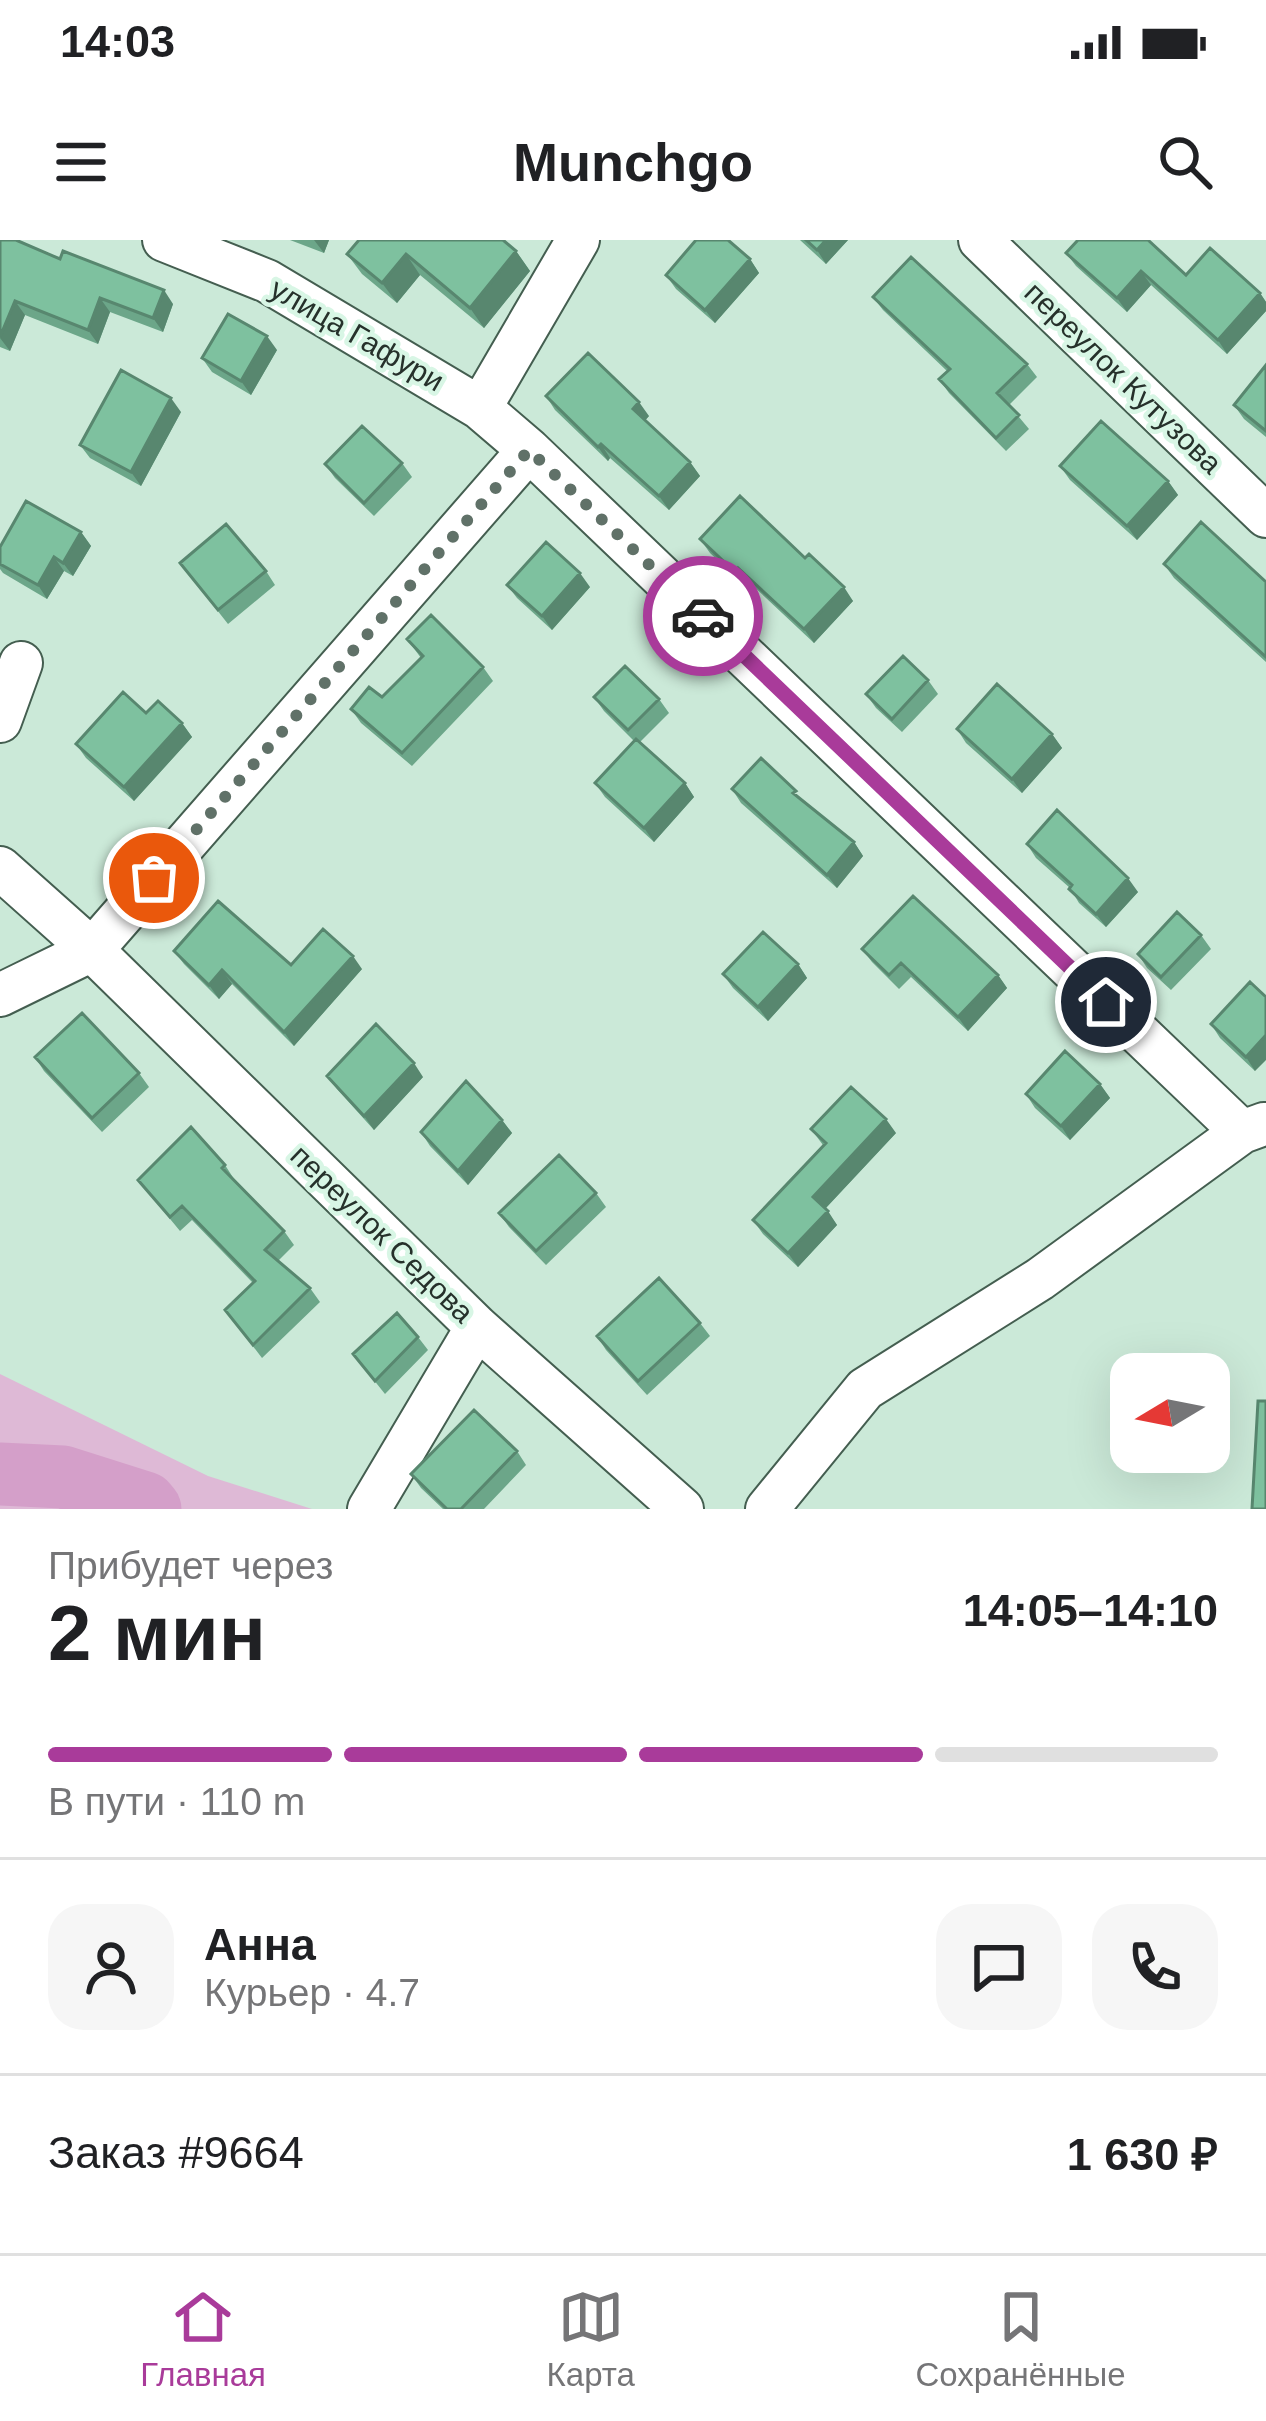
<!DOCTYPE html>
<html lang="ru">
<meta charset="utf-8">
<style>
body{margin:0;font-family:Arial,sans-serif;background:#f6f6f6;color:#202124;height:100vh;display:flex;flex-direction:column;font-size:45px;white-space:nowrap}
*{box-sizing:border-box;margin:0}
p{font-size:39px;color:#757577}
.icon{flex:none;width:66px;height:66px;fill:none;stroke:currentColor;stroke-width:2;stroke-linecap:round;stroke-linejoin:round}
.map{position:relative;height:1269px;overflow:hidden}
.panel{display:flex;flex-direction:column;background:#fff;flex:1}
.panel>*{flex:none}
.needle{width:78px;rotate:260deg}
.tools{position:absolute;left:1110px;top:1113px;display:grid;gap:24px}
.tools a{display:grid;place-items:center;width:120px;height:120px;border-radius:24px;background:#fff;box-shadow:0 12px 48px #0002;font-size:60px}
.pin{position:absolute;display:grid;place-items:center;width:102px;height:102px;color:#fff;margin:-51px;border:6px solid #fff;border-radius:50%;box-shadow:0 3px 12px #0007}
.courier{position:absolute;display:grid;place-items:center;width:120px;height:120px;margin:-60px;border:9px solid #a93b9a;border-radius:50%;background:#fff;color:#222;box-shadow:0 3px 15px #0007}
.head em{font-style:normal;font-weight:700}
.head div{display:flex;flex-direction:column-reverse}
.head{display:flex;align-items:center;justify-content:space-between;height:204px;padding:0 48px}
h1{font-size:78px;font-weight:700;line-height:90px}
.bar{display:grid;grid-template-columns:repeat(4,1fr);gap:18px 12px;align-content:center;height:144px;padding:0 48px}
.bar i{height:15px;border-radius:9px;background:#e0e0e0}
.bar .selected{background:#a93b9a}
.bar p{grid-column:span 4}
.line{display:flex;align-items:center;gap:30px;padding:0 48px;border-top:3px solid #e0e0e0}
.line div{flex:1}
.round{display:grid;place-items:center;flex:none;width:126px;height:126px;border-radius:36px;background:#f6f6f6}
.status{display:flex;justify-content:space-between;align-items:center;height:84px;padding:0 60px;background:#fff;direction:ltr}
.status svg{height:33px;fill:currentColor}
header{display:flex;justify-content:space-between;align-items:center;height:156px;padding:0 48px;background:#fff;font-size:54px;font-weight:700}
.tab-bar{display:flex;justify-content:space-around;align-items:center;height:168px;border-top:3px solid #e0e0e0;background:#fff;font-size:33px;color:#757577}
.tab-bar a{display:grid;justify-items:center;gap:6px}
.tab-bar .selected{color:#a93b9a}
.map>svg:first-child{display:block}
.green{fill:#deb9d6}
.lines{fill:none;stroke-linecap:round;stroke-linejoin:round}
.river{stroke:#d49fc9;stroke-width:63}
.minor-casing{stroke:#445e50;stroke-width:46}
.minor{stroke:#fff;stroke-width:42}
.wall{fill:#6ca689}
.shaded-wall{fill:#58876f}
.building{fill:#7ec19f;stroke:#58876f;stroke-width:3}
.done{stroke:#607168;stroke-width:12;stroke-dasharray:0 21.6}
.route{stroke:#a93b9a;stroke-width:15}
.labels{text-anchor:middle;stroke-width:9;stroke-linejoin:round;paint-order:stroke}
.street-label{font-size:30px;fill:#26312b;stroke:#d8f6e5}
</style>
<div class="status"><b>14:03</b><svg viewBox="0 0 49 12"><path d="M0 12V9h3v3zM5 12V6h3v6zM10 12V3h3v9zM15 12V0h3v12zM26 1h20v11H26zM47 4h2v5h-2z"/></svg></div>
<header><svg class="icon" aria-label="menu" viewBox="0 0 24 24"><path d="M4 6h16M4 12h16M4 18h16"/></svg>Munchgo<svg class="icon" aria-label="search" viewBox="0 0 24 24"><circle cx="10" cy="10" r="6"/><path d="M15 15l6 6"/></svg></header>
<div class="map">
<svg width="1266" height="1269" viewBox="0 0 1266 1269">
<rect width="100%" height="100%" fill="#cbe9d8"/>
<path class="green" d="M0,1134l208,102 104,33h-312z"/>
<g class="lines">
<path class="river" d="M0,1234l63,3 82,26 5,6"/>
<defs>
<path id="minor" d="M164,0l103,41 213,127 49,42 713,682
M980,0l286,276
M480,168l98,-168
M0,481l21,-58
M0,628l92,82 385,377 205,182
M0,755l92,-45 437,-500
M369,1269l108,-182
M767,1269l98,-120 175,-110 202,-147 22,-8"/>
</defs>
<use href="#minor" class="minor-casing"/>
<use href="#minor" class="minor"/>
</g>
<path class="wall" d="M0,0l60,19 113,45 -10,28 -53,-20 -12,32 -73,-29 -15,36 -10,-4z
M290,0h39l-5,13z
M800,0h48l-22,24z
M516,11l14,20 -46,57 -64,-53 -23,28 -35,-29 -15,-20z
M1066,13l120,22 74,18 6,9v9l-39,43 -76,-69 -24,27 -51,-46z
M750,19l9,14 -44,50 -39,-34 -10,-14z
M873,57l154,67 10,13 -28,28 20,24 -23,22 -57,-58 -10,-14 8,-8 -64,-61z
M277,110l-26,45 -39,-23 -10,-14z
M1266,125v72l-22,-18 -10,-14z
M546,156l103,20 -4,4 45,42 10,14 -31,34 -59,-52 -2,3 -53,-51z
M181,172l-40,74 -51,-28 -10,-13z
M402,223l10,14 -38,39 -39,-38 -10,-14z
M1060,226l108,15 10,14 -41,45 -67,-60z
M81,292l10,14 -18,30 -9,-5 -17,28 -44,-26 -3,-4v-22z
M700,299l105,19 48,43 -39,42 -66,-62 -4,4 -34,-32z
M180,323l86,8 9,14 -47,39z
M1164,324l102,18v80l-92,-84z
M507,345l83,2 -38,43 -35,-32z
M407,399l76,28 10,14 -81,85 -51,-43 -10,-14 31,-12 39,-39z
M928,440l10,14 -36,38 -26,-24 -10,-14z
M594,457l65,2 10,14 -29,29 45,41 9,14 -40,45 -49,-45 -10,-14 39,-42 -30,-30z
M146,473l36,10 10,14 -58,64 -48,-43 -10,-14z
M957,489l95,5 10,14 -40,45 -56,-50z
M732,549l70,11 52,42 9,14 -26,32 -96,-85z
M1027,604l111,48 -32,35 -27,-24 -9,-15 -34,-30z
M1201,695l10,14 -40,41 -24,-22 -9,-14z
M862,709l136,26 9,13 -39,43 -57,-54 -12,12 -27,-27z
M174,711l117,14 71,4 -68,77 -62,-62 -13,15 -35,-35z
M798,724l9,14 -39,43 -35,-33 -10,-14z
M1250,742l5,89 -35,-33 -9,-14z
M35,817l104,16 10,14 -47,45 -58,-61z
M327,836l96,1 -49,53 -37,-41z
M1100,844l10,14 -40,42 -35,-32 -9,-14z
M502,880l10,13 -44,52 -38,-39 -9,-14z
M811,889l85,4 -71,76 12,16 -39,42 -35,-33 -10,-14 70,-75z
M225,925l9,14 50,52 10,14 -16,16 32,27 10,14 -58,56 -37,-48 28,-27 -61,-63 -12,11 -42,-51z
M596,953l10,14 -60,58 -37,-38 -10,-14z
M700,1083l10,13 -63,59 -41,-45 -9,-14z
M418,1097l10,13 -43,44 -32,-40z
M517,1211l9,14 -42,44h-41l-22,-21 -10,-14z"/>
<path class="shaded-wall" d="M314,0h15l-5,13z
M826,0h22l-22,24 -9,-14z
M516,11l14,20 -46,57 -14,-20z
M406,14l14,21 -23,28 -15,-20z
M750,19l9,14 -44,50 -10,-13z
M1141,31l10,14 -24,27 -10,-14z
M164,50l9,14 -10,28 -10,-14z
M1260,53l6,9v9l-39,43 -9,-14z
M100,58l10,14 -12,32 -10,-14z
M15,61l10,14 -15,36 -10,-13z
M267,96l10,14 -26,45 -10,-14z
M171,158l10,14 -40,74 -10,-14z
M639,162l10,14 -6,7 -10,-14z
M601,204l9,14 -2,3 -10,-14z
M690,222l10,14 -31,34 -10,-14z
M1168,241l10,14 -41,45 -10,-14z
M81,292l10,14 -18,30 -10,-13z
M54,317l10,14 -17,28 -9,-14z
M738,328l10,13 -4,4 -9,-13z
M580,333l10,14 -38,43 -10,-14z
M844,347l9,14 -39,42 -10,-14z
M182,483l10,14 -58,64 -10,-14z
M1052,494l10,14 -40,45 -10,-14z
M685,543l9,14 -40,45 -10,-14z
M854,602l9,14 -26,32 -10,-13z
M1128,638l10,14 -32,35 -10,-13z
M353,716l9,13 -68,77 -10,-14z
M798,724l9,14 -39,43 -10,-14z
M222,730l10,14 -13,15 -10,-14z
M998,735l9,13 -39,43 -10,-14z
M1266,795v25l-11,11 -9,-14z
M414,823l9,14 -49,53 -10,-14z
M1100,844l10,14 -40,42 -9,-14z
M886,879l10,14 -73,78 -10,-14z
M502,880l10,13 -44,52 -10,-14z
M828,971l9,14 -39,42 -10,-14z"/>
<path class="building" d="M0,0h16l44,19 3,-8 101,39 -11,28 -53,-20 -12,32 -73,-29 -15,36z
M359,0h144l13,11 -46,57 -64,-54 -24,29 -35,-29z
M696,0h32l22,19 -45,51 -39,-35z
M806,0h20l-9,10z
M1078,0h70l38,35 24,-27 50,45 -42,47 -77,-69 -24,27 -51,-45z
M911,17l116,107 -30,29 22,22 -23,23 -57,-59 11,-10 -77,-72z
M228,74l39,22 -26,45 -39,-23z
M588,113l51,49 -6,7 57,53 -31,34 -58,-52 -3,3 -52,-51z
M1266,125v66l-32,-26z
M121,130l50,28 -40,74 -51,-27z
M1101,181l67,60 -41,45 -67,-60z
M362,186l40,37 -38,40 -39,-39z
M740,256l65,62 4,-4 35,33 -40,42 -66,-61 -3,4 -35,-33z
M26,261l55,31 -18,31 -9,-6 -16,28 -38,-21v-17z
M1201,282l65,60v75l-102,-93z
M226,284l40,47 -48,39 -38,-47z
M546,302l34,31 -38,43 -35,-31z
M431,375l52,52 -81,86 -51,-44 18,-22 13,10 41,-41 -16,-17z
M903,416l25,24 -36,39 -26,-25z
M625,426l34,33 -31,31 -34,-33z
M997,444l55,50 -40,45 -55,-50z
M123,452l23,21 12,-12 24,22 -58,64 -48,-43z
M636,499l49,44 -41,45 -49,-45z
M761,518l35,33 -3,2 61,49 -27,33 -95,-86z
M1057,570l71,68 -32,36 -27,-25 3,-4 -45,-41z
M913,656l85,79 -40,42 -57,-54 -12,12 -27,-26z
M218,661l73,64 32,-36 30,27 -69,76 -62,-62 -13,15 -35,-34z
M1177,672l24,23 -40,42 -23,-23z
M763,692l35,32 -40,43 -35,-33z
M1250,742l16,15v38l-20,22 -35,-33z
M82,773l57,60 -47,45 -57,-61z
M376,784l38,39 -50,53 -37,-40z
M1065,811l35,33 -39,42 -35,-32z
M466,841l36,39 -44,51 -37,-39z
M851,847l35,32 -73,78 15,14 -40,42 -35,-33 73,-77 -15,-14z
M191,887l34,38 -3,3 62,63 -19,19 45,38 -57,57 -28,-35 30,-29 -73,-75 -12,11 -32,-37z
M559,915l37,38 -60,58 -37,-38z
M659,1038l41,45 -62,58 -41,-45z
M397,1073l21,24 -43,44 -22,-27z
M1258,1161h8v108h-14z
M474,1170l43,41 -56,58h-14l-36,-35z"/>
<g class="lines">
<path class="done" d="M154,638l375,-428 174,166"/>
<path class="route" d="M703,376l403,386"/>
</g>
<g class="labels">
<g class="street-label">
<text transform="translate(357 95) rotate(30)" y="10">улица Гафури</text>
<text transform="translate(1123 138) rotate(44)" y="10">переулок Кутузова</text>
<text transform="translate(382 994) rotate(44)" y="10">переулок Седова</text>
</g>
</g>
</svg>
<div class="tools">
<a><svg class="needle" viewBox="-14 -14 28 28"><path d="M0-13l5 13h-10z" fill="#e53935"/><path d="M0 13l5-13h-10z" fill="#757577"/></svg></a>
</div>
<div class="pin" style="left:154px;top:638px;background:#ea580c"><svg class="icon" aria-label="bag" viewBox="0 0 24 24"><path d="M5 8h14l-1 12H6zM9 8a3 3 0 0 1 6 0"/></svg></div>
<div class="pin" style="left:1106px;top:762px;background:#1f2937"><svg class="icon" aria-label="home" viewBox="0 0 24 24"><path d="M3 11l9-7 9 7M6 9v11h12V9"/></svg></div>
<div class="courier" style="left:703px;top:376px"><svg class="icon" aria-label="car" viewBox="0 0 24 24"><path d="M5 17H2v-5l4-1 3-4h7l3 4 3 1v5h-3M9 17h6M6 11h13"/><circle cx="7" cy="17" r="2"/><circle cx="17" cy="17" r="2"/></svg></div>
</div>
<section class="panel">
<div class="head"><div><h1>2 мин</h1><p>Прибудет через</p></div><em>14:05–14:10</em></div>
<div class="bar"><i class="selected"></i><i class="selected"></i><i class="selected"></i><i></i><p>В пути · 110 m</p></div>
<div class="line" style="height:216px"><a class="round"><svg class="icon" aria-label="person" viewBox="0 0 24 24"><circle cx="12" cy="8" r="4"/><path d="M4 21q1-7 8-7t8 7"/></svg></a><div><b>Анна</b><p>Курьер · 4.7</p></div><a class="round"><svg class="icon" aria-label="chat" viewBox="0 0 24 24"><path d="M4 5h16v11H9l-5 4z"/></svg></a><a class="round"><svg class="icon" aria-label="phone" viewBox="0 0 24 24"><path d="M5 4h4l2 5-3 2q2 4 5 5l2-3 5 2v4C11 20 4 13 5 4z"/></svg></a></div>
<div class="line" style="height:156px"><div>Заказ #9664</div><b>1 630 ₽</b></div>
</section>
<nav class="tab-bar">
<a class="selected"><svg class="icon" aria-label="home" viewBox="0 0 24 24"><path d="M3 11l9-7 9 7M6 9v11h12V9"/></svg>Главная</a>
<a><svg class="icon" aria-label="map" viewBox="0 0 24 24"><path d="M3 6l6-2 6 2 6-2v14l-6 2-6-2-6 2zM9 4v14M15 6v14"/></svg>Карта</a>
<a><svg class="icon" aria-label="saved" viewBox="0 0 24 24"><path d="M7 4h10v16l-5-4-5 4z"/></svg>Сохранённые</a>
</nav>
